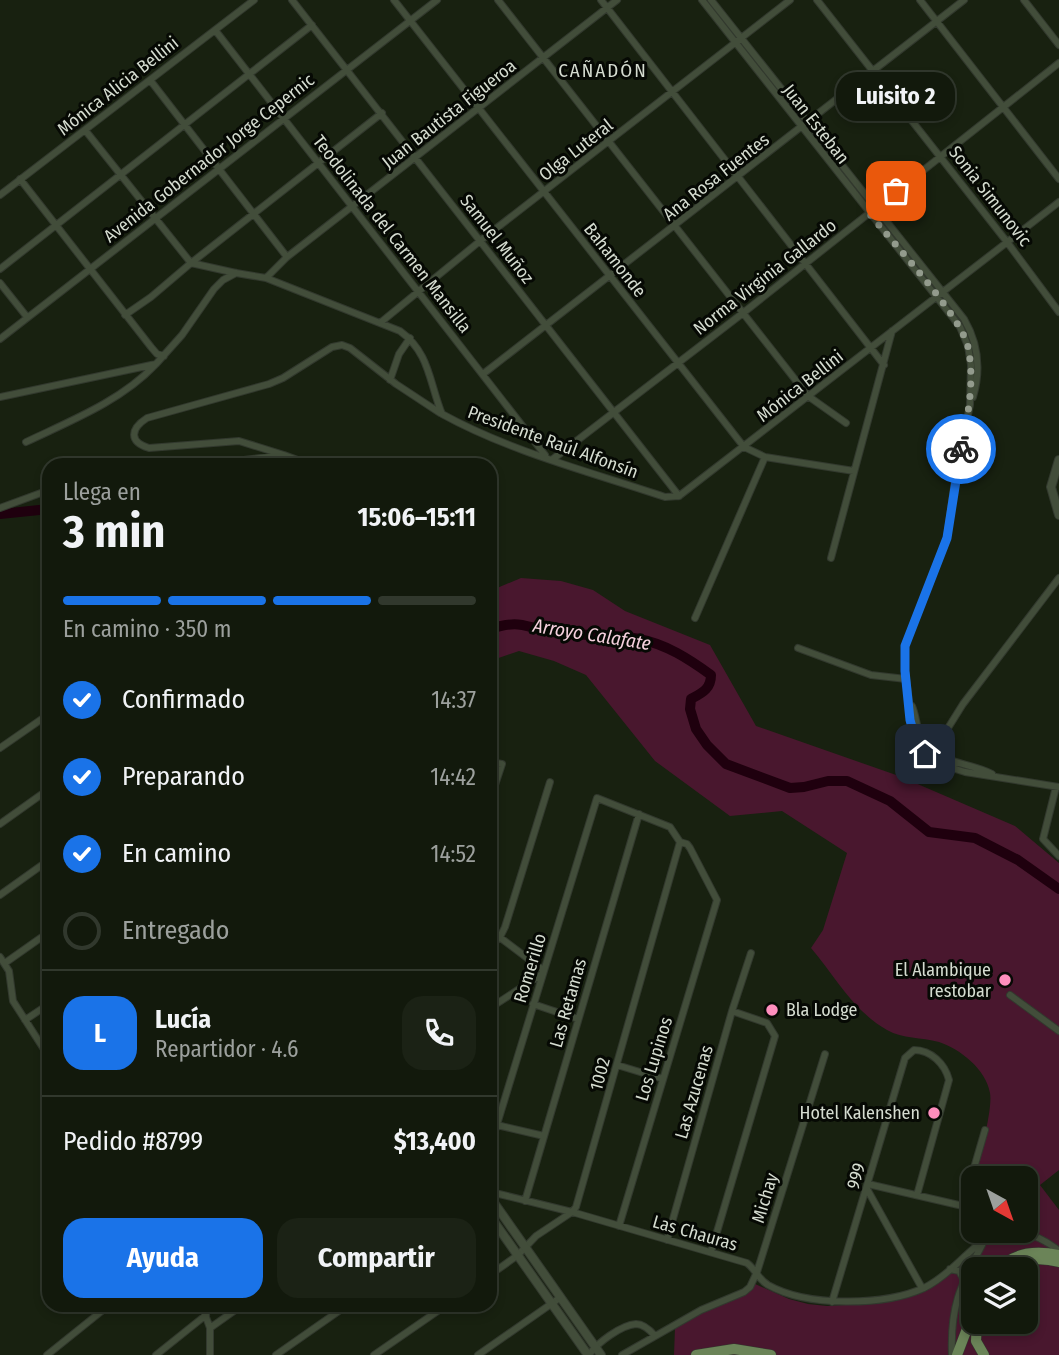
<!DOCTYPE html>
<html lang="es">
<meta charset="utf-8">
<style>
body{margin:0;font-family:"Fira Sans Condensed",sans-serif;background:#1b2215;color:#f1f3f6;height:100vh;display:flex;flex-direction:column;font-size:26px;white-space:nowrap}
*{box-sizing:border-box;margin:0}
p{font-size:23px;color:#9ca09d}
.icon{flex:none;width:38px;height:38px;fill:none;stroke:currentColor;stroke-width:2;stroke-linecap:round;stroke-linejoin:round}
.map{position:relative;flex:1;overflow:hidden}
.sheet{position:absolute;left:42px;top:458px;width:455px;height:854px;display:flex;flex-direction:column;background:#12190c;border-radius:21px;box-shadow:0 4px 10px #0003,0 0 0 2px #31382d}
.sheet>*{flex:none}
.needle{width:46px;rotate:140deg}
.fabs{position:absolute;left:961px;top:1166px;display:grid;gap:14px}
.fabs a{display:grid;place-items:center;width:77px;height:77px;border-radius:14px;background:#12190c;box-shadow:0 4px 10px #0003,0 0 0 2px #31382d;font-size:35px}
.pin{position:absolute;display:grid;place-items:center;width:60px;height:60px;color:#fff;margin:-30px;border-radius:14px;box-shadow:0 4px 10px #0006}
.courier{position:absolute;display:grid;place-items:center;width:70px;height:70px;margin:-35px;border:5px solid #1a73e8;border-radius:50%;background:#fff;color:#222;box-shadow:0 2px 9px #0007}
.bubble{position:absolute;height:49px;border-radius:21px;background:#12190c;box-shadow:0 4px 10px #0003,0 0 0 2px #31382d;font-size:23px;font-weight:700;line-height:49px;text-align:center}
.headline em{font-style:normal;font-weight:700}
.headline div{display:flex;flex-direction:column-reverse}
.headline{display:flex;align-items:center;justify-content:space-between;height:119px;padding:0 21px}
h1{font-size:46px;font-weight:700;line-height:52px}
.bar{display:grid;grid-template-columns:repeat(4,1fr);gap:10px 7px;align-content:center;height:84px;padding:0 21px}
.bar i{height:9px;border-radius:5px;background:#31382d}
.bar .selected{background:#1a73e8}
.bar p{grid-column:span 4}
.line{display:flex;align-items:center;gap:18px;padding:0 21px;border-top:2px solid #31382d}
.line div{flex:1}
.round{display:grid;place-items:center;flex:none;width:74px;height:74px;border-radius:21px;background:#1b2215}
ol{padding:0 21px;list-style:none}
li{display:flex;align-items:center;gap:21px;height:77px}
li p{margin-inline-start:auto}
li .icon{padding:7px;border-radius:50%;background:#1a73e8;color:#fff;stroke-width:4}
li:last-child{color:#9ca09d}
li i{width:38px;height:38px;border:4px solid #31382d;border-radius:50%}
.button{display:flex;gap:14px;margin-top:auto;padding:14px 21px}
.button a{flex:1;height:80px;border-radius:21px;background:#1a73e8;color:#fff;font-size:28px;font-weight:700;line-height:80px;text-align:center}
.button a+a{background:#1b2215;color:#f1f3f6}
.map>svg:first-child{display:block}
.green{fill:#49172e;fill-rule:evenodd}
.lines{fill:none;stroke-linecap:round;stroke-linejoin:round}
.river{stroke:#1f000e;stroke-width:10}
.minor-casing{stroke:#32392e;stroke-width:8}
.tertiary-casing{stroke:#32392e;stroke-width:10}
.primary-casing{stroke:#32392e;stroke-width:11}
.minor{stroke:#424d3a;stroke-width:6}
.tertiary{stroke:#424d3a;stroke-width:8}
.primary{stroke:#6b8458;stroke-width:10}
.done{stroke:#939b8d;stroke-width:7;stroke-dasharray:0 12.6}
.route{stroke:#1a73e8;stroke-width:9}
.poi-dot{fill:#fe8ebd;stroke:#060904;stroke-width:2.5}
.labels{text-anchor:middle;stroke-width:6;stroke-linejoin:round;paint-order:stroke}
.street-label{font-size:18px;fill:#d5dcd0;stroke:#060904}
.poi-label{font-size:18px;fill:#d5dcd0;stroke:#060904;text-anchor:end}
.neighbourhood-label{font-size:19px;letter-spacing:2px;fill:#d5dcd0;stroke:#060904}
.water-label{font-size:19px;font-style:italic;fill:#f6d1de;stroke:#060904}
</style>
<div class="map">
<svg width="1059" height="1355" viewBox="0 0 1059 1355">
<rect width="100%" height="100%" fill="#182110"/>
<path class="green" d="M521,578l40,3 32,9 32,21 85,34 46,81 143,50 116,50 44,37v307l-19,15 19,25v145h-385l1,-27 80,-44 34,15 19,5 19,2 36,-2 69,-17 44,-36 26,-17 -5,-4h29v-52h-50c3,-19 17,-69 14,-85 -4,-24 -30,-44 -51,-51 -18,-5 -36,-3 -52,-12 -34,-19 -52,-54 -76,-82l12,-18 24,-77 -65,-42 -52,5 -75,-55 -69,-86 -32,-14 -35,-10 -29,10v-70zM973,1269h53v52h-53z"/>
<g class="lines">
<path class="river" d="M0,514l49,-5
M490,629c31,-10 33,-2 63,3 28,5 58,1 86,7 27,5 50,20 72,36 0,14 -9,18 -20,24l-1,10 6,20 11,16 19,19 64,24 14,-1 24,-6h19l43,20 39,31 46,6 43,22 41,29"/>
<defs>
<path id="minor" d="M292,0l387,496
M394,0l350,447 21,10 89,14
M498,0l310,396 38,27
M601,0l283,365
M702,0l252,319 6,8 8,19 3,19 -1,40 -14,68 -9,65 -42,108v25l8,61 3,9 9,13 14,10 26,8 94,15
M711,0l253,319c14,24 17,51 9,78
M817,0l190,242 52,70
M920,0l139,179
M1024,0l35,45
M215,30l330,425
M150,80l137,177
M85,130l106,133
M20,179l131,168 6,7 7,2
M0,195l254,-195
M191,263l45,10 30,5 134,53c30,22 29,51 42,83 69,38 149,58 223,83l14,-1
M0,269l312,-244
M266,278l21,-21 330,-257
M0,283l27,34
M125,315l26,-18 40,-34 191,-150
M380,323l100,-82 310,-241
M0,339l437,-339
M483,374l481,-374
M390,380l9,-26 11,-16
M0,397l156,-33 26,-29 32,-46 9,-9 13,-7
M26,442c44,-21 95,-41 129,-77
M284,455l-45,-14 -90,7c-20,-6 -19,-19 -2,-30l122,-34 14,-6 49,-31 10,-2 8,3 46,36 44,29
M553,459l190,-146 316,-250
M225,466l19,-6 40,-5 30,11
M679,496l380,-294
M0,508l49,-18
M831,558l61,-227
M695,618l70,-161
M798,648l73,27 35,4
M912,706c4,9 4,19 8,28 12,31 48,27 72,40
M0,748l49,-34
M490,762l12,2 -12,36
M954,768l-8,-16 2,-24 15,-24 96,-126
M1056,787l-13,52 16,17
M0,824l49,-35
M0,895l49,-35
M490,930l53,40
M490,947l10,-10 5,-10 45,-145
M0,957l9,14 4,30 36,56
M5,963l44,-31
M1010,995l49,36
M533,1004l45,15
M490,1008l52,-34
M25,1020l24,-16
M617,1065l46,14
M497,1125l47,11
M490,1147l107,-349 73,29 10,15 7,2 3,4 27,52 -98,326
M868,1184l95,22 10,10
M867,1189l55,99
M490,1195l9,-1 73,18 175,51c9,7 11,16 21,22 39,22 116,21 156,3 10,-5 19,-12 27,-19 16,-13 34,-36 55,-39
M525,1201l114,-387
M963,1206l22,-76
M1012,1230c19,3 33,9 47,21
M667,1240l65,-229 19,-58
M711,1252l64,-216 -8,-13 -35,-12
M950,1269l9,2 5,9
M490,1275l28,-20 18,-19 36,-24 4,-5 104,-365
M832,1302l73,-244 9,-8c17,0 31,14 35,30l-32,115
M202,1306l8,22v27
M210,1328l31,-22
M47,1355l61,-49
M156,1355l50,-40
M276,1355l70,-49
M374,1355l71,-49
M478,1355l83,-58
M589,1355c8,-12 32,-30 47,-31 8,0 14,6 19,12
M622,1355l79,-45 43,-18 6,-5 7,-15 68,-218
M952,1355c-2,-48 8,-69 30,-110"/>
<path id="tertiary" d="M1059,460l-8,27 8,28
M490,1197l111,158
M490,1216l98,139"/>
<path id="primary" d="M998,1269c18,-17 38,-19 61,-14
M1008,1269c17,-11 33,-12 51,-7
M977,1321l-1,20 8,14
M696,1355l38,-6 37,6
M957,1355l16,-42"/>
</defs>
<use href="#minor" class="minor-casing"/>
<use href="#tertiary" class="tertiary-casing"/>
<use href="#primary" class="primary-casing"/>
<use href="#minor" class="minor"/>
<use href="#tertiary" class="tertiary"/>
<use href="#primary" class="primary"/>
</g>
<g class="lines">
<path class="done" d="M896,191l-27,22c23,29 92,102 99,134 7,34 0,68 -7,102"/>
<path class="route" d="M925,754l-9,-13 -6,-21 -5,-49v-25l42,-108 14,-89"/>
</g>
<g class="poi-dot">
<circle cx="1005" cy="980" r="7"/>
<circle cx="772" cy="1010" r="7"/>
<circle cx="934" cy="1113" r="7"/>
</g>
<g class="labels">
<g class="street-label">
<text transform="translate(118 86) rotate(-38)" y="6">Mónica Alicia Bellini</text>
<text transform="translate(449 114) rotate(-38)" y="6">Juan Bautista Figueroa</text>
<text transform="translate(816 124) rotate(52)" y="6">Juan Esteban</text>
<text transform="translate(576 150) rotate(-38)" y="6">Olga Luteral</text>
<text transform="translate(209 158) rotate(-38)" y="6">Avenida Gobernador Jorge Cepernic</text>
<text transform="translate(716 177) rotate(-38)" y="6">Ana Rosa Fuentes</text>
<text transform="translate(990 196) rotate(52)" y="6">Sonia Simunovic</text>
<text transform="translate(392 234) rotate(52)" y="6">Teodolinada del Carmen Mansilla</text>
<text transform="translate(497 239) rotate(52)" y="6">Samuel Muñoz</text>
<text transform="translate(615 260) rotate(52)" y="6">Bahamonde</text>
<text transform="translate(765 277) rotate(-38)" y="6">Norma Virginia Gallardo</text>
<text transform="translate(800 386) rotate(-38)" y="6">Mónica Bellini</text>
<text transform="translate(553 442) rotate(20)" y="6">Presidente Raúl Alfonsín</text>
<text transform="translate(530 968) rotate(-73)" y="6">Romerillo</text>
<text transform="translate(568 1003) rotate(-74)" y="6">Las Retamas</text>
<text transform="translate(654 1059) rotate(-73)" y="6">Los Lupinos</text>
<text transform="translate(600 1074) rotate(-75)" y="6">1002</text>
<text transform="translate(694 1092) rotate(-74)" y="6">Las Azucenas</text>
<text transform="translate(856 1176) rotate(-74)" y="6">999</text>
<text transform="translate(765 1198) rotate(-73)" y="6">Michay</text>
<text transform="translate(695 1233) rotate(16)" y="6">Las Chauras</text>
</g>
<g class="poi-label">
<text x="991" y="976">El Alambique<tspan x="991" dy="21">restobar</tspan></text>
<text x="786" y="1016" text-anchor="start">Bla Lodge</text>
<text x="920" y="1119">Hotel Kalenshen</text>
</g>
<g class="neighbourhood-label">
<text x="603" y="77">CAÑADÓN</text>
</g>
<g class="water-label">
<text transform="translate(592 634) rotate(9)" y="7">Arroyo Calafate</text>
</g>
</g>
</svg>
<div class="fabs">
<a><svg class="needle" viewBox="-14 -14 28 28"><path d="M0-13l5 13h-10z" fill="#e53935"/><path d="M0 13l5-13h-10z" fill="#9ca09d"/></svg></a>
<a><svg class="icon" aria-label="layers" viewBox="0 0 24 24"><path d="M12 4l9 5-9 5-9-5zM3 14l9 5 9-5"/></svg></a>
</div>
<div class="pin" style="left:896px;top:191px;background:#ea580c"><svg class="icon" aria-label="bag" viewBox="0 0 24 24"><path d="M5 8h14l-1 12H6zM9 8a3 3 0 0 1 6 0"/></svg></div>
<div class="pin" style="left:925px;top:754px;background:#1f2937"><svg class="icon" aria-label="home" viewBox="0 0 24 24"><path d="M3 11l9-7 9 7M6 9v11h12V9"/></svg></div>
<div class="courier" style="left:961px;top:449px"><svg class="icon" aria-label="bike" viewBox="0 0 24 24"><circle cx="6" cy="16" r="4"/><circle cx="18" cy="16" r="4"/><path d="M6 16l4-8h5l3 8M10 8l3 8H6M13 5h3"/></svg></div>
<div class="bubble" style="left:836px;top:72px;width:119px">Luisito 2</div>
<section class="sheet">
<div class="headline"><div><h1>3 min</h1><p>Llega en</p></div><em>15:06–15:11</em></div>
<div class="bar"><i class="selected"></i><i class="selected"></i><i class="selected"></i><i></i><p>En camino · 350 m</p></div>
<ol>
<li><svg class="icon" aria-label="check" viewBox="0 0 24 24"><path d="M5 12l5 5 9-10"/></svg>Confirmado<p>14:37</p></li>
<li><svg class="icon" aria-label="check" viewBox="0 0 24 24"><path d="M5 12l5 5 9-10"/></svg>Preparando<p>14:42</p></li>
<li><svg class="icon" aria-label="check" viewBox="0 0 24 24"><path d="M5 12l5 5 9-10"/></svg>En camino<p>14:52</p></li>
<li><i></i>Entregado</li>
</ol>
<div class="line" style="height:126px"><b class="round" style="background:#1a73e8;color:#fff">L</b><div><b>Lucía</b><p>Repartidor · 4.6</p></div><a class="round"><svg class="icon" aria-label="phone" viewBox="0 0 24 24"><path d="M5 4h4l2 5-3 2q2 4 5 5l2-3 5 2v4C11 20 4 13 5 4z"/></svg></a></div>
<div class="line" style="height:91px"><div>Pedido #8799</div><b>$13,400</b></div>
<div class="button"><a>Ayuda</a><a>Compartir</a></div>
</section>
</div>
